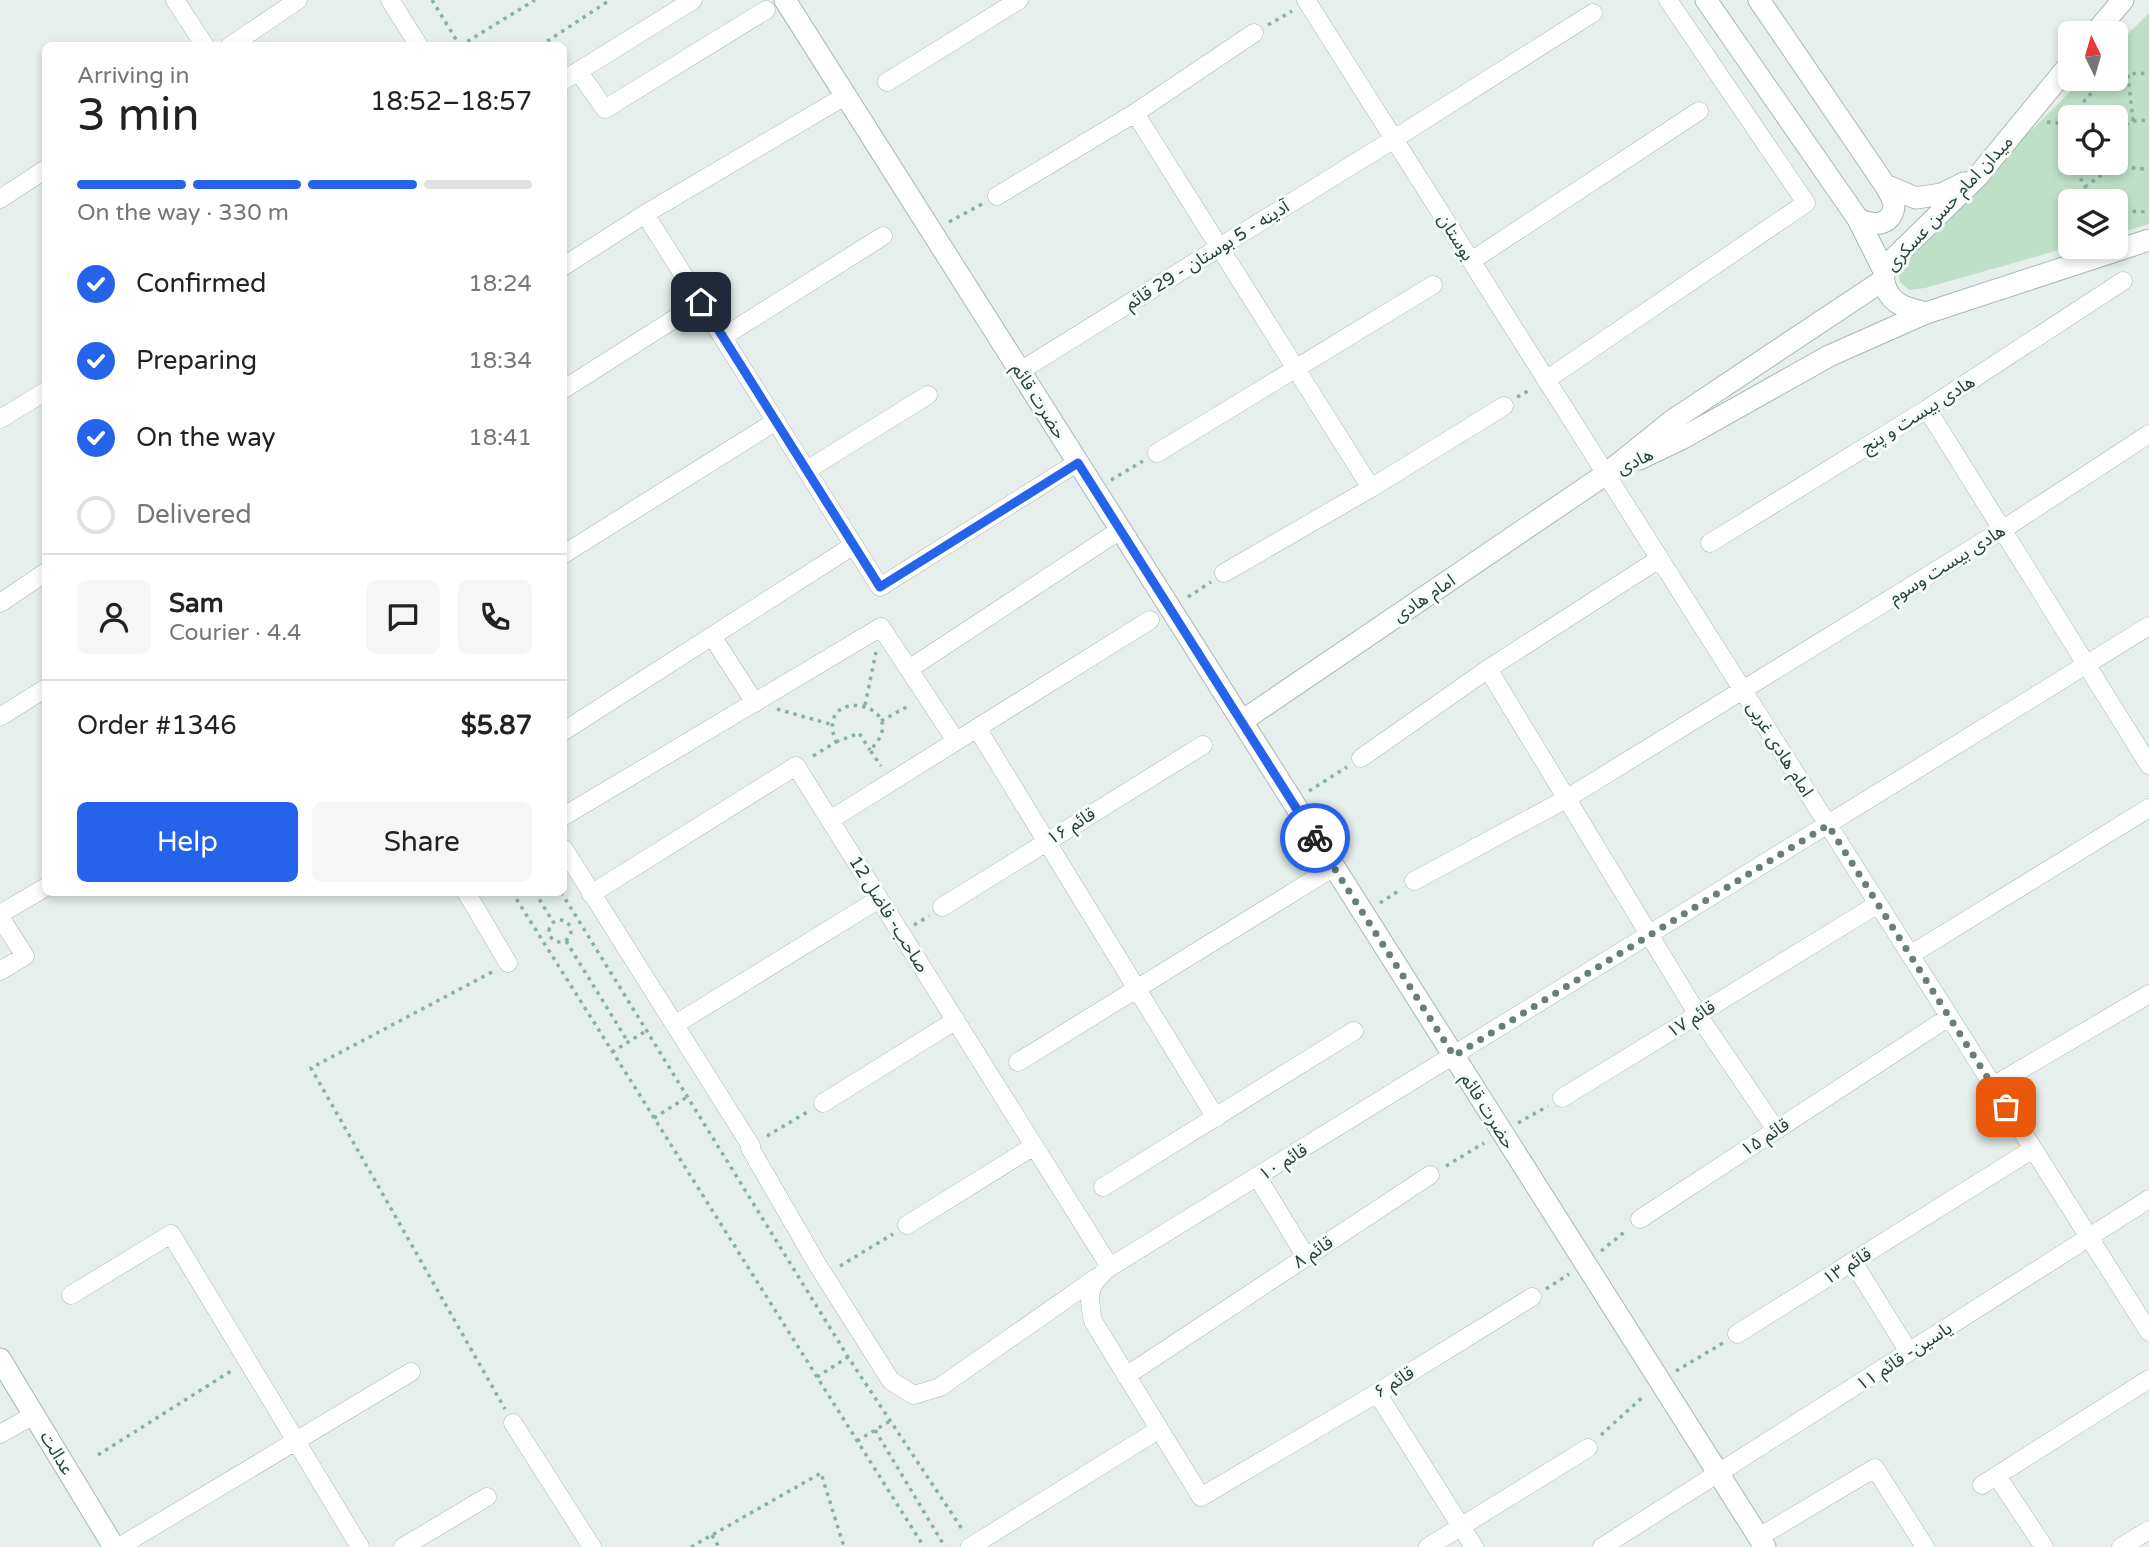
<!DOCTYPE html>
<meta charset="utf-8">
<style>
body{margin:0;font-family:"Varela Round","Noto Sans Arabic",sans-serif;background:#f6f6f6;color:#222;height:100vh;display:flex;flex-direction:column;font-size:26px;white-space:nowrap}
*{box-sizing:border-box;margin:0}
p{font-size:23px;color:#767676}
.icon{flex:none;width:38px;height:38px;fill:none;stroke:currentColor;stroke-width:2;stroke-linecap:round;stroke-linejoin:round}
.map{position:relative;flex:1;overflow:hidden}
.side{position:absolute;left:42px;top:42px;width:525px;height:854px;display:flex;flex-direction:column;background:#fff;border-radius:10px;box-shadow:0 4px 10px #0003}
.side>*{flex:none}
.needle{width:46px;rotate:355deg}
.tools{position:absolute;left:2058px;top:21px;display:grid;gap:14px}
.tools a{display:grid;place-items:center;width:70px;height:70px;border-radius:10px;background:#fff;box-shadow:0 4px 10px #0003;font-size:35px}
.pin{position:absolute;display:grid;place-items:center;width:60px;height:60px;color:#fff;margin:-30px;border-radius:14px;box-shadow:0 4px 10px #0006}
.courier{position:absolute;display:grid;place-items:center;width:70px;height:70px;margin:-35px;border:5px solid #2563eb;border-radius:50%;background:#fff;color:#222;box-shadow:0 2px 9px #0007}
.summary em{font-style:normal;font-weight:600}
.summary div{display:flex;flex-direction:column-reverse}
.summary{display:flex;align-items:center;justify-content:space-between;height:119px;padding:0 35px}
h1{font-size:46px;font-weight:600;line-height:52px}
.bar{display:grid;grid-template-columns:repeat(4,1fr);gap:10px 7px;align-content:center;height:84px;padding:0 35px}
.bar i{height:9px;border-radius:5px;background:#e0e0e0}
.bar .active{background:#2563eb}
.bar p{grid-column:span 4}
.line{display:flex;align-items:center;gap:18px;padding:0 35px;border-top:2px solid #e0e0e0}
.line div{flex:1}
.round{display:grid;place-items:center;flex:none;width:74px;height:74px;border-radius:10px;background:#f6f6f6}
ol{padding:0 35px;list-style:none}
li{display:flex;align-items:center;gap:21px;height:77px}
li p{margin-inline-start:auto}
li .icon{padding:7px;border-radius:50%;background:#2563eb;color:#fff;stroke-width:4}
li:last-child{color:#767676}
li i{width:38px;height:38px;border:4px solid #e0e0e0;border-radius:50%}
.cta{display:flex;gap:14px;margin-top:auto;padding:14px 35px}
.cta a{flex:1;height:80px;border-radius:10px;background:#2563eb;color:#fff;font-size:28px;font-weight:600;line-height:80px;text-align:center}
.cta a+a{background:#f6f6f6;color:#222}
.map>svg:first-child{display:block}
.green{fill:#bfe0c8;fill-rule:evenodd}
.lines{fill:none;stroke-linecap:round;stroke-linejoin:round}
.minor-casing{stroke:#a8b8b2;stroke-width:19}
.tertiary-casing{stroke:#a8b8b2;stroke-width:23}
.path{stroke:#86b3a5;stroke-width:3.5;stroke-dasharray:3.5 5;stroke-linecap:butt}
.minor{stroke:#fff;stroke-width:18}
.tertiary{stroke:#fff;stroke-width:21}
.done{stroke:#687f78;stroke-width:7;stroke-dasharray:0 12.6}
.route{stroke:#2563eb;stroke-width:9}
.labels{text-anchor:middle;stroke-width:6;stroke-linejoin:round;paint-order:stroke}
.street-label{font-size:18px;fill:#24423a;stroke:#f7fbf9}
</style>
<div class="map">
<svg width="2149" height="1547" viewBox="0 0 2149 1547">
<rect width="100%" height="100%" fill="#e6efeb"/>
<path class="green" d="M2149,13v211l-33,10v-33h-46v46l-145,41 -16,2 -9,-8 -2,-10 84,-93 101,-100h33v-33zM2070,117h46v46h-46z"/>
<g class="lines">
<defs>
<path id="minor" d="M175,0l30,46
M390,0l29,46
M1306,0l843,1332
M230,46l68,-46
M578,71l27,38 161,-99
M564,80l129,-80
M887,82l132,-82
M1135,113l236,375
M997,196l138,-83 119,-80
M0,199l46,-30
M645,214l235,373 198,-125
M1471,261l228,-150
M564,266l81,-52 200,-118
M723,337l160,-101
M1020,371l374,-232 199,-126
M1546,380l260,-177 -138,-203
M564,389l137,-87
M1927,409l222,356
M0,419l46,-28
M1157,453l276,-168
M807,470l121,-75
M1710,543l217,-134 196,-128
M564,554l212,-133
M1224,573l147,-85 133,-82
M0,603l46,-31
M712,636l43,67
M909,669l211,-139
M1488,669l210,346 78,115
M0,717l46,-29
M977,728l239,390
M564,731l290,-186
M1361,758l127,-89 171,-110
M564,816l317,-189 75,114
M830,820l320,-200
M564,849l187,297 -1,2 67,116 74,117 23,14 26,-8 156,-109
M1414,881l152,-82 436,-269 147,-96
M466,892l42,71
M591,894l205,-128 314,501
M942,907l261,-162
M0,914l46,-27
M0,917l25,39 -25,15
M1910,955l239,-147
M676,1024l203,-125
M1018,1062l316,-195
M1993,1086l156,-92
M1562,1098l316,-194
M823,1103l133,-83
M1258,1178l48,79
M1103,1187l251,-156
M1640,1219l309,-202
M907,1225l127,-79
M1853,1262l56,90
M71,1295l100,-61 189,313
M1532,1297l-155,96 -176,104 -108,-176c-5,-27 -6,-36 17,-54l1039,-641
M1737,1334l296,-185
M1126,1376l304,-201
M1377,1393l97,154
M513,1423l79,124
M0,1434l34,-19
M1997,1476l47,71
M1982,1485l167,-106
M1759,1537l116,-69 50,79
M119,1547l292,-175
M403,1547l84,-50
M970,1547l188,-117
M1428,1547l160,-99
M1602,1547l547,-348
M2121,1547l28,-17"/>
<path id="tertiary" d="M785,0l980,1547
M1706,0l152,219 25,50
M1759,0l126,185 31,13 26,-4 22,-11
M2095,33l28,-33
M2070,64l-92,112 -89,87c-12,14 -2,36 14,43 7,3 16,5 23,7l223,-73
M1858,219c13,7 34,8 36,-13 0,-7 -6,-15 -9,-21
M1639,459l44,-21 146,-82 97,-43
M1242,721l364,-247 67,-54 209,-139
M0,1359l114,188"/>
</defs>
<use href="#minor" class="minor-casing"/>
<use href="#tertiary" class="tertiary-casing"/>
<path class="path" d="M432,0l28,46
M1268,25l24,-14
M460,46l75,-46
M540,46l70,-46
M2128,75l5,46
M2116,78l21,-5 12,1
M2075,117c7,-17 21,-31 39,-38
M2047,122l23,2
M2070,138v8
M2116,139c6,-15 17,-21 33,-18
M2116,149c5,17 17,22 33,19
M2073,163l12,24 17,14
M2085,187l36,-26
M2116,208l11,3 22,1
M949,222l33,-18
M2123,226l4,-15
M1517,397l15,-8
M1111,480l32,-19
M1188,597l23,-15
M865,705l11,-53
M777,709l56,16
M881,721l29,-16
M836,742l23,-9 11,17
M813,756l23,-14c-24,-60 82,-38 34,8l11,16
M1309,791l38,-24
M512,892l412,655
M535,892l18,30
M561,892l287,465 116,175
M1380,903l20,-13
M549 931a11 11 0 1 1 22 0a11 11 0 1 1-22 0Z
M914,925l15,-9
M566,941l62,101
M492,972l-181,96 194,341
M612,1052l34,-21
M654,1118l33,-21
M1518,1123l30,-17
M767,1136l42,-25
M1446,1166l38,-23
M1601,1251l26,-21
M840,1266l53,-32
M1546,1289l23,-15
M1676,1371l47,-28
M817,1377l31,-20
M875,1430l70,117
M1601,1435l44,-40
M857,1441l33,-20
M98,1455l133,-84
M712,1535l7,12
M691,1547l130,-74 23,74"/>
<use href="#minor" class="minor"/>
<use href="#tertiary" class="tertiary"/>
</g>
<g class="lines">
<path class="done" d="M1315,838l139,218 374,-231 178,282"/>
<path class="route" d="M701,302l179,285 198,-124 237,375"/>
</g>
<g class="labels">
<g class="street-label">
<text transform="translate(1949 203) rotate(-47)" y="6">میدان امام حسن عسکری</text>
<text transform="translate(1456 237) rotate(58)" y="6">بوستان</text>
<text transform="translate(1207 255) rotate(-32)" y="6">آدینه - 5 بوستان - 29 قائم</text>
<text transform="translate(1039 401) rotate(58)" y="6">حضرت قائم</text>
<text transform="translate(1918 414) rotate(-32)" y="6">هادی بیست و پنج</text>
<text transform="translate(1635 461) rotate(-25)" y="6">هادی</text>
<text transform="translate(1947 564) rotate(-32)" y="6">هادی بیست وسوم</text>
<text transform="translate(1424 598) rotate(-34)" y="6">امام هادی</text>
<text transform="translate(1780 749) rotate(58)" y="6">امام هادی غربی</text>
<text transform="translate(1071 826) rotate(-32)" y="6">قائم ۱۶</text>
<text transform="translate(889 914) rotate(58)" y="6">صاحب- فاضل 12</text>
<text transform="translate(1691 1019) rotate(-32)" y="6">قائم ۱۷</text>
<text transform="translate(1488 1111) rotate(58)" y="6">حضرت قائم</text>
<text transform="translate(1765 1137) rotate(-33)" y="6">قائم ۱۵</text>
<text transform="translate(1283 1162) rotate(-32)" y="6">قائم ۱۰</text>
<text transform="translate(1313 1252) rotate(-33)" y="6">قائم ۸</text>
<text transform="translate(1847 1266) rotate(-32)" y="6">قائم ۱۳</text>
<text transform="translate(1904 1356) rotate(-33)" y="6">یاسین- قائم ۱۱</text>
<text transform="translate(1394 1382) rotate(-32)" y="6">قائم ۶</text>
<text transform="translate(57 1453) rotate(59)" y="6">عدالت</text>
</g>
</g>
</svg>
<div class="tools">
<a><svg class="needle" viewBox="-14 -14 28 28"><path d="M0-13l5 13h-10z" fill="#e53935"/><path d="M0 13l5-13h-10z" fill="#767676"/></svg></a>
<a><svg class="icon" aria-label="locate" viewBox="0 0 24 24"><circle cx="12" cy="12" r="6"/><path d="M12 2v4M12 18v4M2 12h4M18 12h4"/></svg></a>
<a><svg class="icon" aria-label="layers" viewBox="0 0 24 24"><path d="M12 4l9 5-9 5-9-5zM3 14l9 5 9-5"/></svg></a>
</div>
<div class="pin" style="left:2006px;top:1107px;background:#ea580c"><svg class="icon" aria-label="bag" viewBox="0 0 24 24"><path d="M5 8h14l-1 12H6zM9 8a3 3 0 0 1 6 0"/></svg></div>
<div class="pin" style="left:701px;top:302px;background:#1f2937"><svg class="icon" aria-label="home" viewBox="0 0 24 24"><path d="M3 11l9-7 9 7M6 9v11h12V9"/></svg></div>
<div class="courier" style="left:1315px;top:838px"><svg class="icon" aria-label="bike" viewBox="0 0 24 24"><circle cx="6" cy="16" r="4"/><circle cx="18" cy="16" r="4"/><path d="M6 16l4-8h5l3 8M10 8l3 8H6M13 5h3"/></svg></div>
<section class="side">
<div class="summary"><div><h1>3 min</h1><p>Arriving in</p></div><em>18:52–18:57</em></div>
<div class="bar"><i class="active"></i><i class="active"></i><i class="active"></i><i></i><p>On the way · 330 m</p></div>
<ol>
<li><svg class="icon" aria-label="check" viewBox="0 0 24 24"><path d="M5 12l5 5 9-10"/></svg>Confirmed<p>18:24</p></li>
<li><svg class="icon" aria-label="check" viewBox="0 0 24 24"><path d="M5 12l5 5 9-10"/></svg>Preparing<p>18:34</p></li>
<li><svg class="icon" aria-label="check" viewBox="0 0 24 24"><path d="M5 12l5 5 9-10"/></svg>On the way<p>18:41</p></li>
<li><i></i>Delivered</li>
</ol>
<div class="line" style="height:126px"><a class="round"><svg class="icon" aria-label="person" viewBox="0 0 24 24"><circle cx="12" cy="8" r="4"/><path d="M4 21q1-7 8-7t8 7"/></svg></a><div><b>Sam</b><p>Courier · 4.4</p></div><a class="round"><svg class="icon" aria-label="chat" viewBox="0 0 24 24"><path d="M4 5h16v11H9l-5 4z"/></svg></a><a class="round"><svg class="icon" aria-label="phone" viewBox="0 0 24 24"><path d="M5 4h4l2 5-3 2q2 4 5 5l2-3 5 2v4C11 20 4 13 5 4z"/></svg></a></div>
<div class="line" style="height:91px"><div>Order #1346</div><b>$5.87</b></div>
<div class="cta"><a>Help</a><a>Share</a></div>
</section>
</div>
